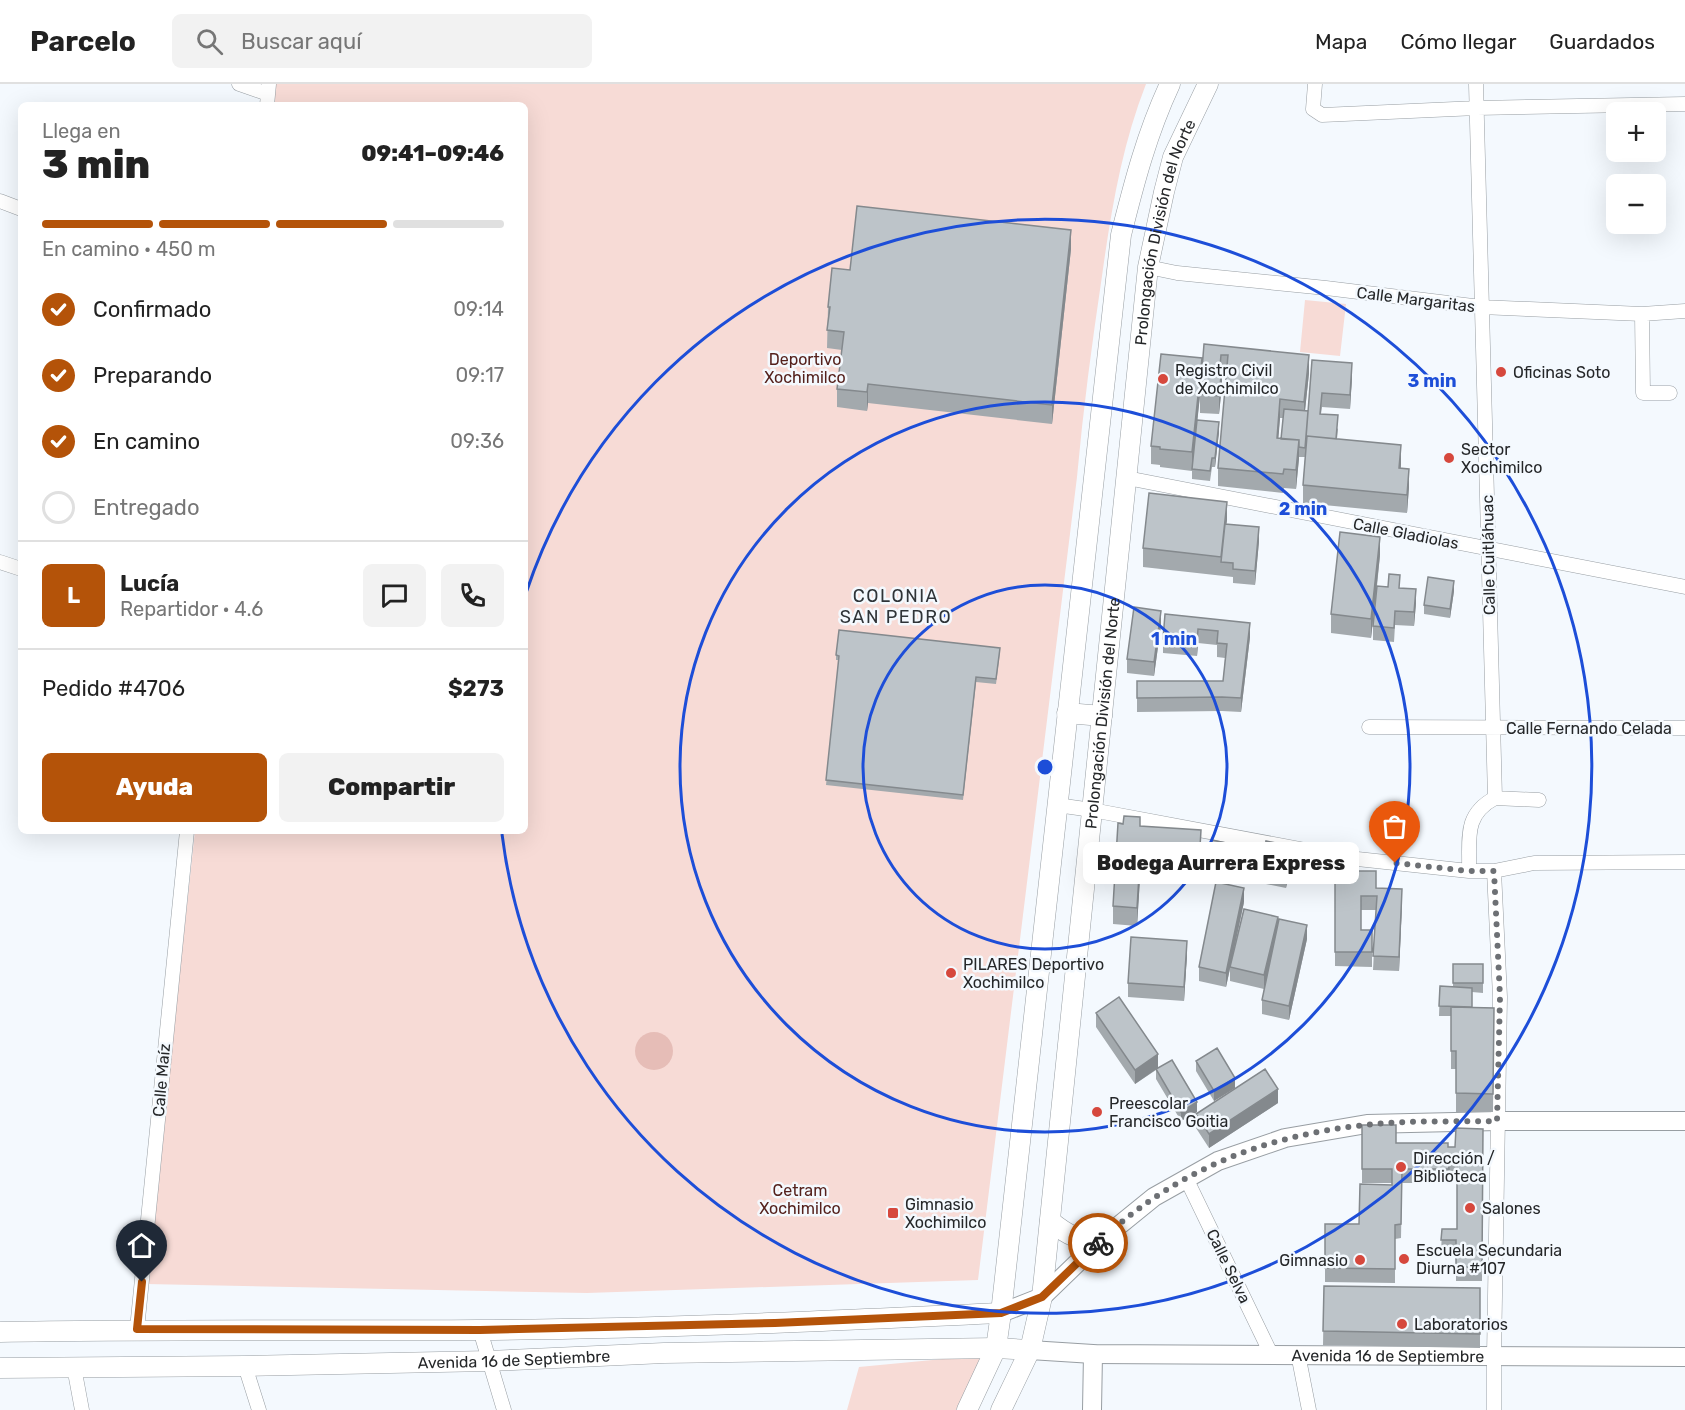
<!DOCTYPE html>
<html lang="es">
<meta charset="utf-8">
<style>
body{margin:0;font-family:Rubik,sans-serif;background:#f2f2f2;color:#222;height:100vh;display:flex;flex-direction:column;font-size:22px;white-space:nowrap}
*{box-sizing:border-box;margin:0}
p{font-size:20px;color:#767676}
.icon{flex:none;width:33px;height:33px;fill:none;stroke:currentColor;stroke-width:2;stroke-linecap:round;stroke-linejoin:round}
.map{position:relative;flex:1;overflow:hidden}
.side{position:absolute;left:18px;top:18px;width:510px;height:732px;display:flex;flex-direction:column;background:#fff;border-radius:9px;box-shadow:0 6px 24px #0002}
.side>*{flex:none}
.controls{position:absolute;left:1606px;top:18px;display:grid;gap:12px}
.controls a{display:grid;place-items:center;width:60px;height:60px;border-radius:9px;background:#fff;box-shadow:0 6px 24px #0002;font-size:30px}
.pin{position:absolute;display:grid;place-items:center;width:51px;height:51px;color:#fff;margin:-62px -26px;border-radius:50% 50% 50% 0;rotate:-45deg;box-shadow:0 0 6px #0007}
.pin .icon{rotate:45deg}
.courier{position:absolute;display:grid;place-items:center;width:60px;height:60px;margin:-30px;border:4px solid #b45309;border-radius:50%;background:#fff;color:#222;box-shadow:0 2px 8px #0007}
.bubble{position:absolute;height:42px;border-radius:9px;background:#fff;box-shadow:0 6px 24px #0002;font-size:20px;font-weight:800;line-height:42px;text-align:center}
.headline em{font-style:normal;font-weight:800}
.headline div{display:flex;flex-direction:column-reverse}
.headline{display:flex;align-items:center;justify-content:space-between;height:102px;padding:0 24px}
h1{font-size:39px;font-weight:800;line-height:45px}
.bar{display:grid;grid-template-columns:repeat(4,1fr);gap:9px 6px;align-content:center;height:72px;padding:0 24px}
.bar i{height:8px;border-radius:4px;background:#e0e0e0}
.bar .current{background:#b45309}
.bar p{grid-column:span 4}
.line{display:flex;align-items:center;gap:15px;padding:0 24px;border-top:2px solid #e0e0e0}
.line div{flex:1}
.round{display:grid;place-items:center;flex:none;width:63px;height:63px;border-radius:9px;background:#f2f2f2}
ol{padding:0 24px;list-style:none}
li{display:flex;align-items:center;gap:18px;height:66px}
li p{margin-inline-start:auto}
li .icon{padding:6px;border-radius:50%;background:#b45309;color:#fff;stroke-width:4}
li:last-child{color:#767676}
li i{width:33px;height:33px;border:3px solid #e0e0e0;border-radius:50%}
.primary-button{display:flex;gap:12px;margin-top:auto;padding:12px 24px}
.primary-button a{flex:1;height:69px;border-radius:9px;background:#b45309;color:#fff;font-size:24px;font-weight:800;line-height:69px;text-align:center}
.primary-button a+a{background:#f2f2f2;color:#222}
header{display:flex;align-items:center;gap:36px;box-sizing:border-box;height:84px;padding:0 30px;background:#fff;border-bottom:2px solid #e0e0e0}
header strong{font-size:28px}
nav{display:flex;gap:33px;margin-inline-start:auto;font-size:21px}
.search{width:420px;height:54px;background:#f2f2f2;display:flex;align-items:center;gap:15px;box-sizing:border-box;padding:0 21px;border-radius:9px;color:#767676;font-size:22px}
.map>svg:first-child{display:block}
.green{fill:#f7dbd6}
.water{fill:#e6bdb7}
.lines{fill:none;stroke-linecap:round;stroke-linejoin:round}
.minor-casing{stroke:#989ea3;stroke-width:15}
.tertiary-casing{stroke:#989ea3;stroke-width:20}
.secondary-casing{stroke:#989ea3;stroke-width:21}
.minor{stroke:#fff;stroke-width:14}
.tertiary{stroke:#fff;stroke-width:18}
.secondary{stroke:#fff;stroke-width:20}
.wall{fill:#a3a9ad;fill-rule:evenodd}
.shaded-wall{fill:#84898d}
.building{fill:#bdc4c9;stroke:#84898d;stroke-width:1.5}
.done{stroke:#6d7074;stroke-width:6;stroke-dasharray:0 10.8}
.route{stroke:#b45309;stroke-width:8}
.ring{fill:none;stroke:#1d4ed8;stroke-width:3}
.poi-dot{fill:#d6483d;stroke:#f4f9fe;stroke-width:2}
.labels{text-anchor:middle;stroke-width:5;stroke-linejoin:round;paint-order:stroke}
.street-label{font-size:16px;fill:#252729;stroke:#f4f9fe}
.park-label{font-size:16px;fill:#55211c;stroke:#f4f9fe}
.poi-label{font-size:16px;fill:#252729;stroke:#f4f9fe;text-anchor:start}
.neighbourhood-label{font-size:18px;letter-spacing:1.5px;fill:#2f3438;stroke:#f4f9fe}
.centre{fill:#1d4ed8;stroke:#f4f9fe;stroke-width:3}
.ring-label{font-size:18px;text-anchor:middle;font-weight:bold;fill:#1d4ed8;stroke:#f4f9fe;stroke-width:5;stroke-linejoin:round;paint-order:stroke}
</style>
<header>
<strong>Parcelo</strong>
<div class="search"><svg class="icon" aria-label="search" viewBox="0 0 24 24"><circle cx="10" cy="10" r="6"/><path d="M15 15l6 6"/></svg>Buscar aquí</div>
<nav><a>Mapa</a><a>Cómo llegar</a><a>Guardados</a></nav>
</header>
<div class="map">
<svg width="1685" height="1326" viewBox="0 0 1685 1326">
<rect width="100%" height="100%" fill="#f4f9fe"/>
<path class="green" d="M275,0h871c-24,61 -35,127 -44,192 -10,67 -19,134 -25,201l-99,803 -391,13 -441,-9 49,-453h330v-726h-252z
M1305,216l41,4 -6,52 -40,-4z
M985,1271l-29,55h-109l12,-43z"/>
<path class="water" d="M635 967a19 19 0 1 1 38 0a19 19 0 1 1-38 0Z"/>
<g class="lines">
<defs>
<path id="minor" d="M239,0l29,10
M1315,0l-2,25 9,6 155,-7 208,-4
M267,21l2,-21
M0,117l21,8
M1148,183l29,6 149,15 155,19 161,7 43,-3
M1642,230l1,79h27
M1127,394l558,109
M0,478l21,7
M1369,643l316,1
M1495,714l44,2
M1057,721l35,5 256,48 121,13h25l40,-8 151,-1
M1469,787c1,-32 -6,-56 26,-73l-19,-714
M1494,787l6,126 -6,359v54
M1186,1094l85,176
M137,1245l50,-498
M480,1246l24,80
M1298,1270l11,56
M245,1282l14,44
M74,1283l8,43"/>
<g id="tertiary">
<path d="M1001,1229l41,-16 59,-57 53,-43 64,-36 67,-23 82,-14 131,-3h187"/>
<path id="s1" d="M1030,1266l63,4 592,3"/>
<path d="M1092,1326l1,-56"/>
</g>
<g id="secondary">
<path d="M1067,629l35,3"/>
<path d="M1050,1137c20,16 26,18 51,19"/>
<path d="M0,1248c159,-3 319,-1 478,-2 174,-1 349,-9 523,-17"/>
<path id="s2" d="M0,1284l245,-2 244,-5 175,-8 332,-5 34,2"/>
<path d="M967,1326l29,-62 5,-35 120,-1078c13,-52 26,-102 49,-151"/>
<path id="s3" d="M1001,1326l29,-60 12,-53 106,-1030 16,-75 9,-35 35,-73"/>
</g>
</defs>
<use href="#minor" class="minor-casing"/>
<use href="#tertiary" class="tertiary-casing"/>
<use href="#secondary" class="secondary-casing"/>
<use href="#minor" class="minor"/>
<use href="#tertiary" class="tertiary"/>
<use href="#secondary" class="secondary"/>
</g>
<path class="wall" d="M1071,165l-19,175 -184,-21 -1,8 -30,-4v-18l5,-39 -15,-2 1,-41 22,-37z
M1204,260l105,29 -4,38h3l4,-51 40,17 -2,32 -28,-2 -1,7 17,15 -1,10 64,25v4l8,19 -2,26 -104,-10v-18l2,-28h-6l-3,32 -12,-1 -1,5 -65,-7v-18l9,-94 -5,-1v12l-3,29 -19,-1v-18l-7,63 26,-26 -4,35h-3l-2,14 -18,-2v-9v1l-32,-4v-2l-9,-1v-18l51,-72zM1280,334h3l-2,21 -3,-1z
M1227,436l-1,4 33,17 -4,44 -22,-2v-6l-90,-10v-19z
M1380,471l-3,31 23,2 16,15 -2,23 -19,-1 -1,17 -21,-2v-14l3,-30 -5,42 -40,-5v-19z
M1454,507l-4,27 -26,-4v-9z
M1165,530l85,23 -9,75 -19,-1 -85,1v-31h86l2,-23 -8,-1v-12l-19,-2 -1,13 -34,-3v-14z
M1161,541l-7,51 -27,-3v-14z
M1000,568l-4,32 -20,-2 -13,118 -137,-15 13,-125h-3v-5z
M1140,742l61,4 -1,36 -59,-4 -4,64 -24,-2v-18z
M1208,774l83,2 -5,28 -78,-16z
M1335,787l41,17 26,15 -3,68 -26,-1 3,-60h-15v20h11v37l-37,-1z
M1244,818l-11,53 45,-29 29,13 -18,81 -27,-6v-14l2,-11 -34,-8v-12l-4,18 -27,-6v-14z
M1187,871l-3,46 -56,-4v-14z
M1453,880h30v29l-11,-1v15l22,1 -1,104h-37v-43h-5v-53h-12l1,-30 13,1z
M1096,929l62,55 39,44 -16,9 -25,-42v-9l-21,14 -39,-57z
M1196,977l39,27 -21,13 -18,-30z
M1278,1019l-69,45 -13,-20v-14z
M1362,1041l34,18 52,4h7l28,-18 -1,152h-26v-27h-15l1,-25h15v-56l-8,-1v11h-47l-1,55 -6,1v44l-70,-1v-58h34l33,-39v-2h-30z
M1324,1202l156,2v60l-157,-3z"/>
<path class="shaded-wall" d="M1071,146v19l-19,175v-19z
M1309,271v18l-5,47v-18z
M1202,274v19l-10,94v-19z
M1352,279v14l-2,32v-14z
M1222,282v19l-3,29v-18z
M868,300v19l-1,8v-19z
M1280,315v19l-3,39v-19z
M1219,338v10l-4,35v-9z
M1299,356v19l-3,30v-19z
M1401,361v19l-2,22v-18z
M1409,385v18l-2,26v-18z
M1227,418v18l-5,42h-1z
M1259,443v14l-4,44v-14z
M1380,453v18l-9,83v-19z
M1454,497v10l-4,27v-9z
M1416,505v14l-2,23v-14z
M1161,527v14l-7,51v-14z
M1250,539v14l-9,75v-14z
M1198,545v14l-1,13v-14z
M1201,746v19l-1,17v-19z
M1141,759v19l-4,64v-18z
M1291,762v14l-5,28v-14z
M1244,804v14l-18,85v-14z
M1402,805v14l-3,68v-14z
M1278,833v14l-14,58v-14z
M1307,841v14l-18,81v-14z
M1187,857v14l-3,46v-14z
M1158,970v14l-23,16v-14z
M1235,994v10l-21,13v-10z
M1278,1005v14l-69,45v-14z
M1197,1018v10l-16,9v-9z"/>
<path class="building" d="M857,122l214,24 -19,175 -184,-21 -1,8 -30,-3 7,-57 -17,-2 3,-23h-2l4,-39 18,2z
M1204,260l105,11 -5,47 -24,-3 -3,39 22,2 -3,30 -12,-1 -1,5 -65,-6 10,-113h-7l-1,11h2l-3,30 -19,-2z
M1161,270l41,4 -10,94 -32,-3v-2l-9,-1z
M1312,276l40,3 -2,32 -28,-2 -2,21 18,1 -2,24 -29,-3 -1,2z
M1284,325l24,2 -3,37 -6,-1v-7l-18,-1z
M1197,336l22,2 -4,36h-3l-2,13 -18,-2z
M1307,352l94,9 -2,23 10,1 -2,26 -104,-10z
M1149,409l78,9 -6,55 -78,-9z
M1225,440l34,3 -4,44 -22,-2v-6l-12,-1z
M1340,448l40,5 -9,82 -40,-5z
M1389,490l11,1 -1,13 17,1 -2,23 -19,-1 -1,17 -21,-2 4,-40 11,1z
M1428,493l26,4 -4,28 -26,-4z
M1134,523l27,4 -7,51 -27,-3z
M1165,530l85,9 -9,75 -19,-1 -85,1v-17h86l4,-37 -10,-1 1,-12 -20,-2 -1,13 -34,-3z
M839,546l161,18 -4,31 -20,-2 -13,118 -137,-15 13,-124 -3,-1z
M1124,732l16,1v9l61,4 -1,17 -59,-4 -4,65 -24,-2 5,-83 5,1z
M1212,756l52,11 2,-10 25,5 -5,28 -78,-16z
M1335,787h41v17l26,1 -3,68 -26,-1 4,-60h-16v34h11v22h-37z
M1216,798l28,6 -18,85 -27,-6z
M1244,825l34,8 -14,58 -34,-8z
M1279,835l28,6 -18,81 -27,-6z
M1131,853l56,4 -3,46 -56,-4z
M1453,880h30v19h-30z
M1440,902l32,2v19l-33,-1z
M1119,913l39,57 -23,16 -39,-57z
M1451,923l43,1 -1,86 -37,-1v-42h-5z
M1217,964l18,30 -21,13 -18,-30z
M1172,976l25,42 -16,10 -25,-43z
M1265,985l13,20 -69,45 -13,-20z
M1362,1041h34v18h52v4h7l1,-19 27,1 -1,138h-26v-27h-15l1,-11h15v-70l-9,-1 1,11h-47l-1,55 -6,1v44l-70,-1v-44h34l1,-40 32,1v-16h-30z
M1324,1202l156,2v46l-157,-3z"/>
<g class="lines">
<path class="done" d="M1098,1159c76,-72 164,-107 267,-118 43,-5 89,-3 132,-4l3,-124 -6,-126h-25l-74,-8"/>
<path class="route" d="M142,1198l-5,47 343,1 295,-7 226,-10 41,-16 56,-54"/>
</g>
<g class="ring">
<circle cx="1045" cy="683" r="182"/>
<circle cx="1045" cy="683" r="365"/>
<path d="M526 509A547 547 0 1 1 502 750"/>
</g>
<g class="poi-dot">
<circle cx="1501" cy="288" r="6"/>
<circle cx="1163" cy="295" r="6"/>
<circle cx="1449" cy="374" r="6"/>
<circle cx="951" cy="889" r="6"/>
<circle cx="1097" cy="1028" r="6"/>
<circle cx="1401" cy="1083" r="6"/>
<circle cx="1470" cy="1124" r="6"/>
<rect x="887" y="1123" width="12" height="12" rx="3"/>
<circle cx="1404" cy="1175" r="6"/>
<circle cx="1360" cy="1176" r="6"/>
<circle cx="1402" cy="1240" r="6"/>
</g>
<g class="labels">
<g class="street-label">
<text dy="6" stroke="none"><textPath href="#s3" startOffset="1194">Prolongación División del Norte</textPath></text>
<text transform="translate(1416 215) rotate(7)" y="6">Calle Margaritas</text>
<text transform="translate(1406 449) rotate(11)" y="6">Calle Gladiolas</text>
<text transform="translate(1488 471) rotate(-91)" y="6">Calle Cuitláhuac</text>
<text dy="6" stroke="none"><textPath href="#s3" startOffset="708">Prolongación División del Norte</textPath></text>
<text x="1589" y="650">Calle Fernando Celada</text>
<text transform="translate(161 996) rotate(-85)" y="6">Calle Maíz</text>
<text transform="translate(1229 1182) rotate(64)" y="6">Calle Selva</text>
<text dy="6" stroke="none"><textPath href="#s1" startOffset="358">Avenida 16 de Septiembre</textPath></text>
<text dy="6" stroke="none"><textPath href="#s2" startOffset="514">Avenida 16 de Septiembre</textPath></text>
</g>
<g class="park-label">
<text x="805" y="281">Deportivo<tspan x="805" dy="18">Xochimilco</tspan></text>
<text x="800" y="1112">Cetram<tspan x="800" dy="18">Xochimilco</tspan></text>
</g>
<g class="poi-label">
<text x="1175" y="292">Registro Civil<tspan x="1175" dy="18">de Xochimilco</tspan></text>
<text x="1513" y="294">Oficinas Soto</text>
<text x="1461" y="371">Sector<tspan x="1461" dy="18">Xochimilco</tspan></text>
<text x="963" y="886">PILARES Deportivo<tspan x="963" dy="18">Xochimilco</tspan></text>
<text x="1109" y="1025">Preescolar<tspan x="1109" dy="18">Francisco Goitia</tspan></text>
<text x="1413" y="1080">Dirección /<tspan x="1413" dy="18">Biblioteca</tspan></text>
<text x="905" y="1126">Gimnasio<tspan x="905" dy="18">Xochimilco</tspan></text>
<text x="1482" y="1130">Salones</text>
<text x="1416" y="1172">Escuela Secundaria<tspan x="1416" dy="18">Diurna #107</tspan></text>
<text x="1348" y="1182" text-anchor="end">Gimnasio</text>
<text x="1414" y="1246">Laboratorios</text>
</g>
<g class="neighbourhood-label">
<text x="896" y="518">COLONIA<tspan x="896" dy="21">SAN PEDRO</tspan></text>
</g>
</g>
<circle cx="1045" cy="683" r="9" class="centre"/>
<g class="ring-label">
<text x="1432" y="303">3 min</text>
<text x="1303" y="431">2 min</text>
<text x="1174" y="561">1 min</text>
</g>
</svg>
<div class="controls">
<a>+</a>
<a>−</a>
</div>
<div class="pin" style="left:1395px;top:779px;background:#ea580c"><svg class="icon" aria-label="bag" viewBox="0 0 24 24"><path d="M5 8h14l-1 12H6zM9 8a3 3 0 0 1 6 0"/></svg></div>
<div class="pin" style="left:142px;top:1198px;background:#1f2937"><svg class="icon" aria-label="home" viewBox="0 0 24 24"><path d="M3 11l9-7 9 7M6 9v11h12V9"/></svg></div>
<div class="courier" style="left:1098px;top:1159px"><svg class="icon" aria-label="bike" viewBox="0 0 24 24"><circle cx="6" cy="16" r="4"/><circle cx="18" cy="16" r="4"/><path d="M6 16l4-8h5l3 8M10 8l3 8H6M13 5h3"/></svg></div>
<div class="bubble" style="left:1083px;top:758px;width:276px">Bodega Aurrera Express</div>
<section class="side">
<div class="headline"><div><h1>3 min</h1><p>Llega en</p></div><em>09:41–09:46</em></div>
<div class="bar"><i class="current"></i><i class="current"></i><i class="current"></i><i></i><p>En camino · 450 m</p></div>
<ol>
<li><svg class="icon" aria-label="check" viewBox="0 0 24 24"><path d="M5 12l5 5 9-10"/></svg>Confirmado<p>09:14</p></li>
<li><svg class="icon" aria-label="check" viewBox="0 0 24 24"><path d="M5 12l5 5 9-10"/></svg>Preparando<p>09:17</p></li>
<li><svg class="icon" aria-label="check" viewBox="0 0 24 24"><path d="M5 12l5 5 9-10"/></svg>En camino<p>09:36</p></li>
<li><i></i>Entregado</li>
</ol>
<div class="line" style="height:108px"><b class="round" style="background:#b45309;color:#fff">L</b><div><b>Lucía</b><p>Repartidor · 4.6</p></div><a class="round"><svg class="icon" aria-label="chat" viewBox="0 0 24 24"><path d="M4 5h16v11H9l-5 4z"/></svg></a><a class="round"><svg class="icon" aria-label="phone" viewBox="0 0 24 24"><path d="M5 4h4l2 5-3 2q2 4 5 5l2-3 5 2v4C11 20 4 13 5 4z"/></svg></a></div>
<div class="line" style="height:78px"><div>Pedido #4706</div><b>$273</b></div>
<div class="primary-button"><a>Ayuda</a><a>Compartir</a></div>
</section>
</div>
